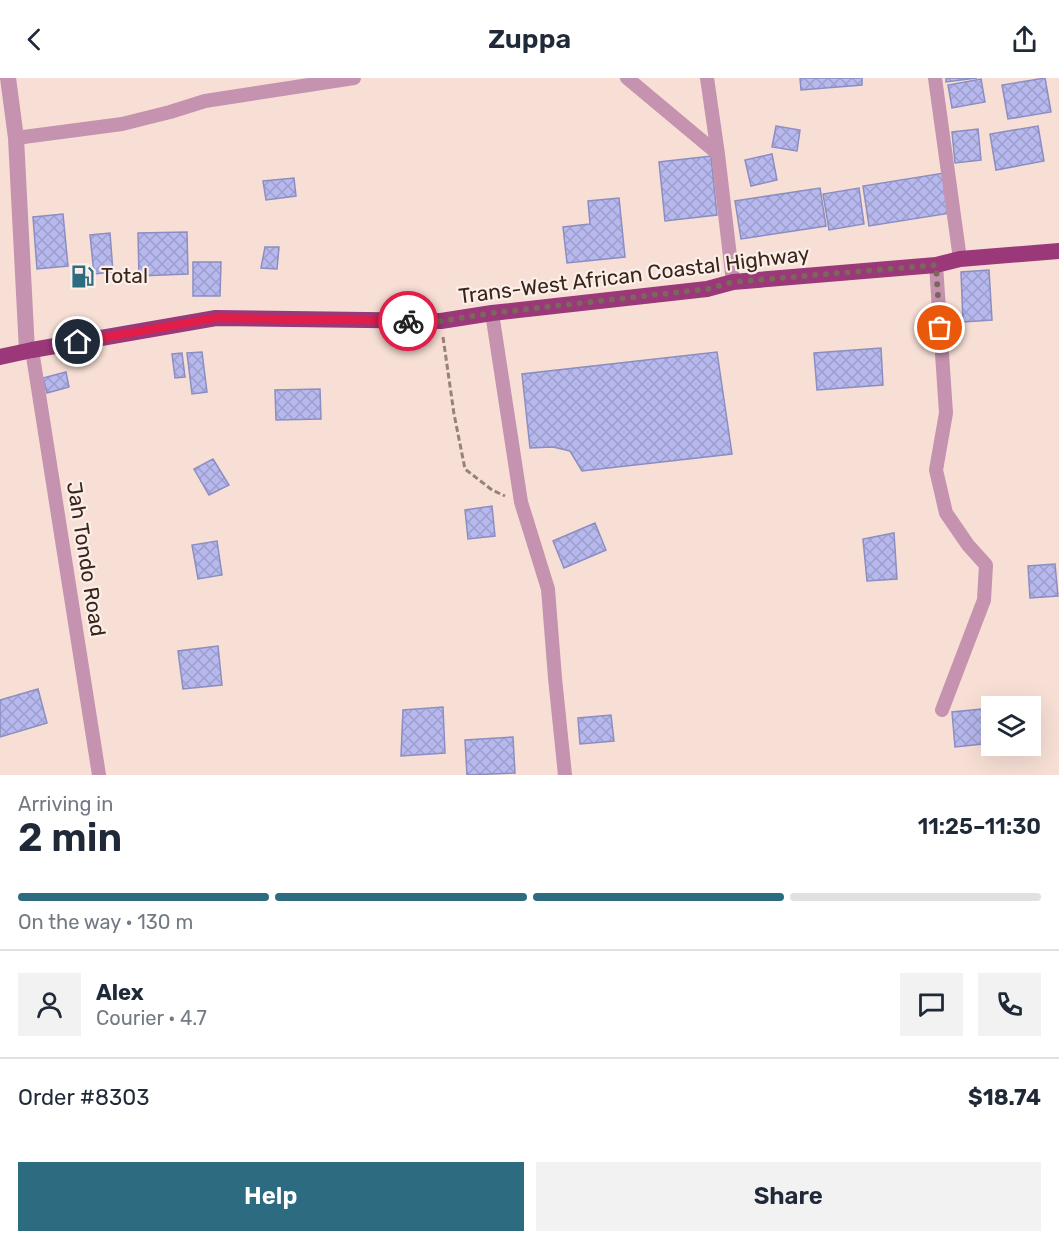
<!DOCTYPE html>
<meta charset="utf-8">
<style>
body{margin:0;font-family:Rubik,sans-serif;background:#f2f2f3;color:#1f2937;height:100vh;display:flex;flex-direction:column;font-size:22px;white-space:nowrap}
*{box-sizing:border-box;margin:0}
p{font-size:20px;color:#747a83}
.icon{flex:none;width:33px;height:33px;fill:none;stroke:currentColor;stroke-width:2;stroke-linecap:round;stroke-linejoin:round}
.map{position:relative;height:697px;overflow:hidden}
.panel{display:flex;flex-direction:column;background:#fff;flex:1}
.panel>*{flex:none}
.controls{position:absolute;left:981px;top:618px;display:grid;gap:12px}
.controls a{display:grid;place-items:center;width:60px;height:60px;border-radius:0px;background:#fff;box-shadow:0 6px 24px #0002;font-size:30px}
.pin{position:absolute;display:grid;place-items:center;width:51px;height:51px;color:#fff;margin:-26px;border:3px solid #fff;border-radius:50%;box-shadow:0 2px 6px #0007}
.courier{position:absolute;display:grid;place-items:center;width:60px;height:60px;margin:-30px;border:4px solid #e11d48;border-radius:50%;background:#fff;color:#222;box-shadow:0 2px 8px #0007}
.head em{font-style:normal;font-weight:600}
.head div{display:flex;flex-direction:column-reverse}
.head{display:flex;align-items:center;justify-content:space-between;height:102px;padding:0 18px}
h1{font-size:39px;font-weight:600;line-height:45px}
.bar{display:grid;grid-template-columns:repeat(4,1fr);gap:9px 6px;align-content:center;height:72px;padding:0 18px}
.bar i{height:8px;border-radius:4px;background:#e0e1e3}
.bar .active{background:#2c6b80}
.bar p{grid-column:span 4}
.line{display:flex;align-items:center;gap:15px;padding:0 18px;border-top:2px solid #e0e1e3}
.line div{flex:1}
.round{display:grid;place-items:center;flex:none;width:63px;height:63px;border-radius:0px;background:#f2f2f3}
.action{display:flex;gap:12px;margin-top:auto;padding:12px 18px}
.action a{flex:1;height:69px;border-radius:0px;background:#2c6b80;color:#fff;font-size:24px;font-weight:600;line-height:69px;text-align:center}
.action a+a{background:#f2f2f3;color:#1f2937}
header{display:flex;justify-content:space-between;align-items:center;height:78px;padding:0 18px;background:#fff;font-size:27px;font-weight:600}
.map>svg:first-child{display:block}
.building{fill:url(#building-cross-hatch);stroke:#8c8dc1;stroke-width:1.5}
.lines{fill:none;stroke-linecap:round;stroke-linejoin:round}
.path{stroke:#988177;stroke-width:3;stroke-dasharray:6 3;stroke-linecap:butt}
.minor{stroke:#c592b0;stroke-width:14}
.tertiary{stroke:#c592b0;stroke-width:16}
.trunk{stroke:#9a387a;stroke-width:16}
.done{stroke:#7d665c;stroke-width:6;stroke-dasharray:0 10.8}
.route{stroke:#e11d48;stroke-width:8}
.labels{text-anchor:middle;stroke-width:4.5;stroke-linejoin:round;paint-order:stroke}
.street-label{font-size:21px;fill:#3b251b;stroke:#fbefea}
.poi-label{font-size:21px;fill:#3b251b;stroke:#fbefea;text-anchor:start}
</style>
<header><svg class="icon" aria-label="back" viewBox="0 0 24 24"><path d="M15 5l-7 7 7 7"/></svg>Zuppa<svg class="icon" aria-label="share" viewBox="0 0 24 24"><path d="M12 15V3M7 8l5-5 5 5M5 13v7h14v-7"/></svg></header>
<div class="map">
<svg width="1059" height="697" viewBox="0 0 1059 697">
<defs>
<pattern id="building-cross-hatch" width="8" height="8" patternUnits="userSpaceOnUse" patternTransform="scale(1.5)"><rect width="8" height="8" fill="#b6b8ee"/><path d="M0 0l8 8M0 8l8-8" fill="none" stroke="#9d9ecc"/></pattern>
</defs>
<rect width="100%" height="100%" fill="#f7dfd5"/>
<path class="building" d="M800,0h62v7l-61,5z
M946,0h31l-31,4z
M1045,0l6,34 -43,7 -6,-34z
M981,1l4,23 -33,6 -4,-23z
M776,48l24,4 -3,21 -25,-4z
M1038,48l6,35 -48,9 -6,-36z
M978,51l3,31 -26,3 -3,-31z
M772,76l5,26 -26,6 -6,-26z
M711,78l6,59 -52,6 -6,-59z
M944,95l7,40 -82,13 -6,-40z
M294,100l2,18 -30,4 -3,-19z
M820,110l6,38 -85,13 -6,-38z
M859,110l5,36 -35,6 -6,-36z
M619,120l6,59 -58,6 -4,-36 27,-3 -2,-23z
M63,136l5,52 -31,3 -4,-52z
M187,154l1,42 -49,2 -1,-43z
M110,155l3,39 -19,2 -4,-39z
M265,169h14l-2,22 -16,-1z
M193,184h28l-1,34h-27z
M989,192l3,50 -29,2 -2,-50z
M881,270l2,37 -66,5 -3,-37z
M202,274l5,40 -15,2 -5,-41z
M717,274l15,102 -150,17 -12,-20 -17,-4 -23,1 -8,-74z
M182,275l3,24 -10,1 -3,-24z
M66,294l3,15 -22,6 -4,-15z
M320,311l1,30 -45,1 -1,-30z
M213,381l16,26 -20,10 -15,-26z
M492,428l3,30 -27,3 -3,-29z
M595,445l11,27 -42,18 -11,-27z
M894,455l3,46 -30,2 -4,-42z
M217,463l5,34 -24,4 -6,-34z
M1055,486l3,32 -28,2 -2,-32z
M218,568l4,39 -39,4 -5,-38z
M38,611l9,34 -47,14v-37z
M443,629l2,46 -44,3 2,-46z
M992,630v35l-37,4 -3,-35z
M611,637l3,26 -34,3 -2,-26z
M513,659l2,36 -48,2 -2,-35z"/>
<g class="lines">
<path class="path" d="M443,259l11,77 11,55 27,21 13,6"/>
<path class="minor" d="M627,0l91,76
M707,0l11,76 15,128
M935,0l25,181
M16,60l106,-14 48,-12 35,-11 149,-23
M936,187l10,148 -10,57 10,43 22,32 18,20 -2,35 -42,110
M492,235l29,189 27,87 7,89 10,97
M32,272l67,425"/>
<path class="tertiary" d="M8,0l8,60 11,213"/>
<path class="trunk" d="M0,279l32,-7 184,-32 225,3 51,-8 215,-24 26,-7 203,-17 24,-6 99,-8"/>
</g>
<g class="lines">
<path class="done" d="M408,243h33l51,-8 215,-24 26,-7 203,-17 4,63"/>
<path class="route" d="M78,264l138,-24 192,3"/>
</g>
<defs>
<symbol id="fuel-bare" viewBox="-9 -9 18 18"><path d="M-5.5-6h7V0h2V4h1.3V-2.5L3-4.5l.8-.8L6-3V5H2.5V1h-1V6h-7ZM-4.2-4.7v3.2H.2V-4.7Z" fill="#2c6b80" stroke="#fbefea" stroke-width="2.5" paint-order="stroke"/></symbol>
</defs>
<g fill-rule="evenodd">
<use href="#fuel-bare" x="66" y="182" width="33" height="33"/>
</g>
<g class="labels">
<g class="street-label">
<text transform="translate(634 197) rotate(-7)" y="7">Trans-West African Coastal Highway</text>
<text transform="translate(86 481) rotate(81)" y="7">Jah Tondo Road</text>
</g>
<g class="poi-label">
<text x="101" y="205">Total</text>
</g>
</g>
</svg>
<div class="controls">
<a><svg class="icon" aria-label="layers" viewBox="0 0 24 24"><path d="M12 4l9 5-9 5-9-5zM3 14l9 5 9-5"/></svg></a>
</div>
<div class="pin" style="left:940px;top:250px;background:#ea580c"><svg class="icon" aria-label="bag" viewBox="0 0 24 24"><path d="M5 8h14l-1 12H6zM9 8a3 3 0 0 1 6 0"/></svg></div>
<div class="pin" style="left:78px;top:264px;background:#1f2937"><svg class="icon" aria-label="home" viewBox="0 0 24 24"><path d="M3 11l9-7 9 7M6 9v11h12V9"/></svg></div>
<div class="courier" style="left:408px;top:243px"><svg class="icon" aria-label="bike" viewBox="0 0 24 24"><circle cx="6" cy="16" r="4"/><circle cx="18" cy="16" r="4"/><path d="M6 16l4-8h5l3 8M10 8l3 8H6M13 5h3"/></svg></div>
</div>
<section class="panel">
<div class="head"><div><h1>2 min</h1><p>Arriving in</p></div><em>11:25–11:30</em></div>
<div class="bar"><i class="active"></i><i class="active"></i><i class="active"></i><i></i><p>On the way · 130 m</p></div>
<div class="line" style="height:108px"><a class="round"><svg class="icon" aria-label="person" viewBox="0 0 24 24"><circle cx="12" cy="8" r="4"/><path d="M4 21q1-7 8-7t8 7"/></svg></a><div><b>Alex</b><p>Courier · 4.7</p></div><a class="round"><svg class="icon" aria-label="chat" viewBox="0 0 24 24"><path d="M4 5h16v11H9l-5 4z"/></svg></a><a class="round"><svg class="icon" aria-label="phone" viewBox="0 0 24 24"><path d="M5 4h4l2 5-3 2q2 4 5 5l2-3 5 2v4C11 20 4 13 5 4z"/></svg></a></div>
<div class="line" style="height:78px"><div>Order #8303</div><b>$18.74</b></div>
<div class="action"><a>Help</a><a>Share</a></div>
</section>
